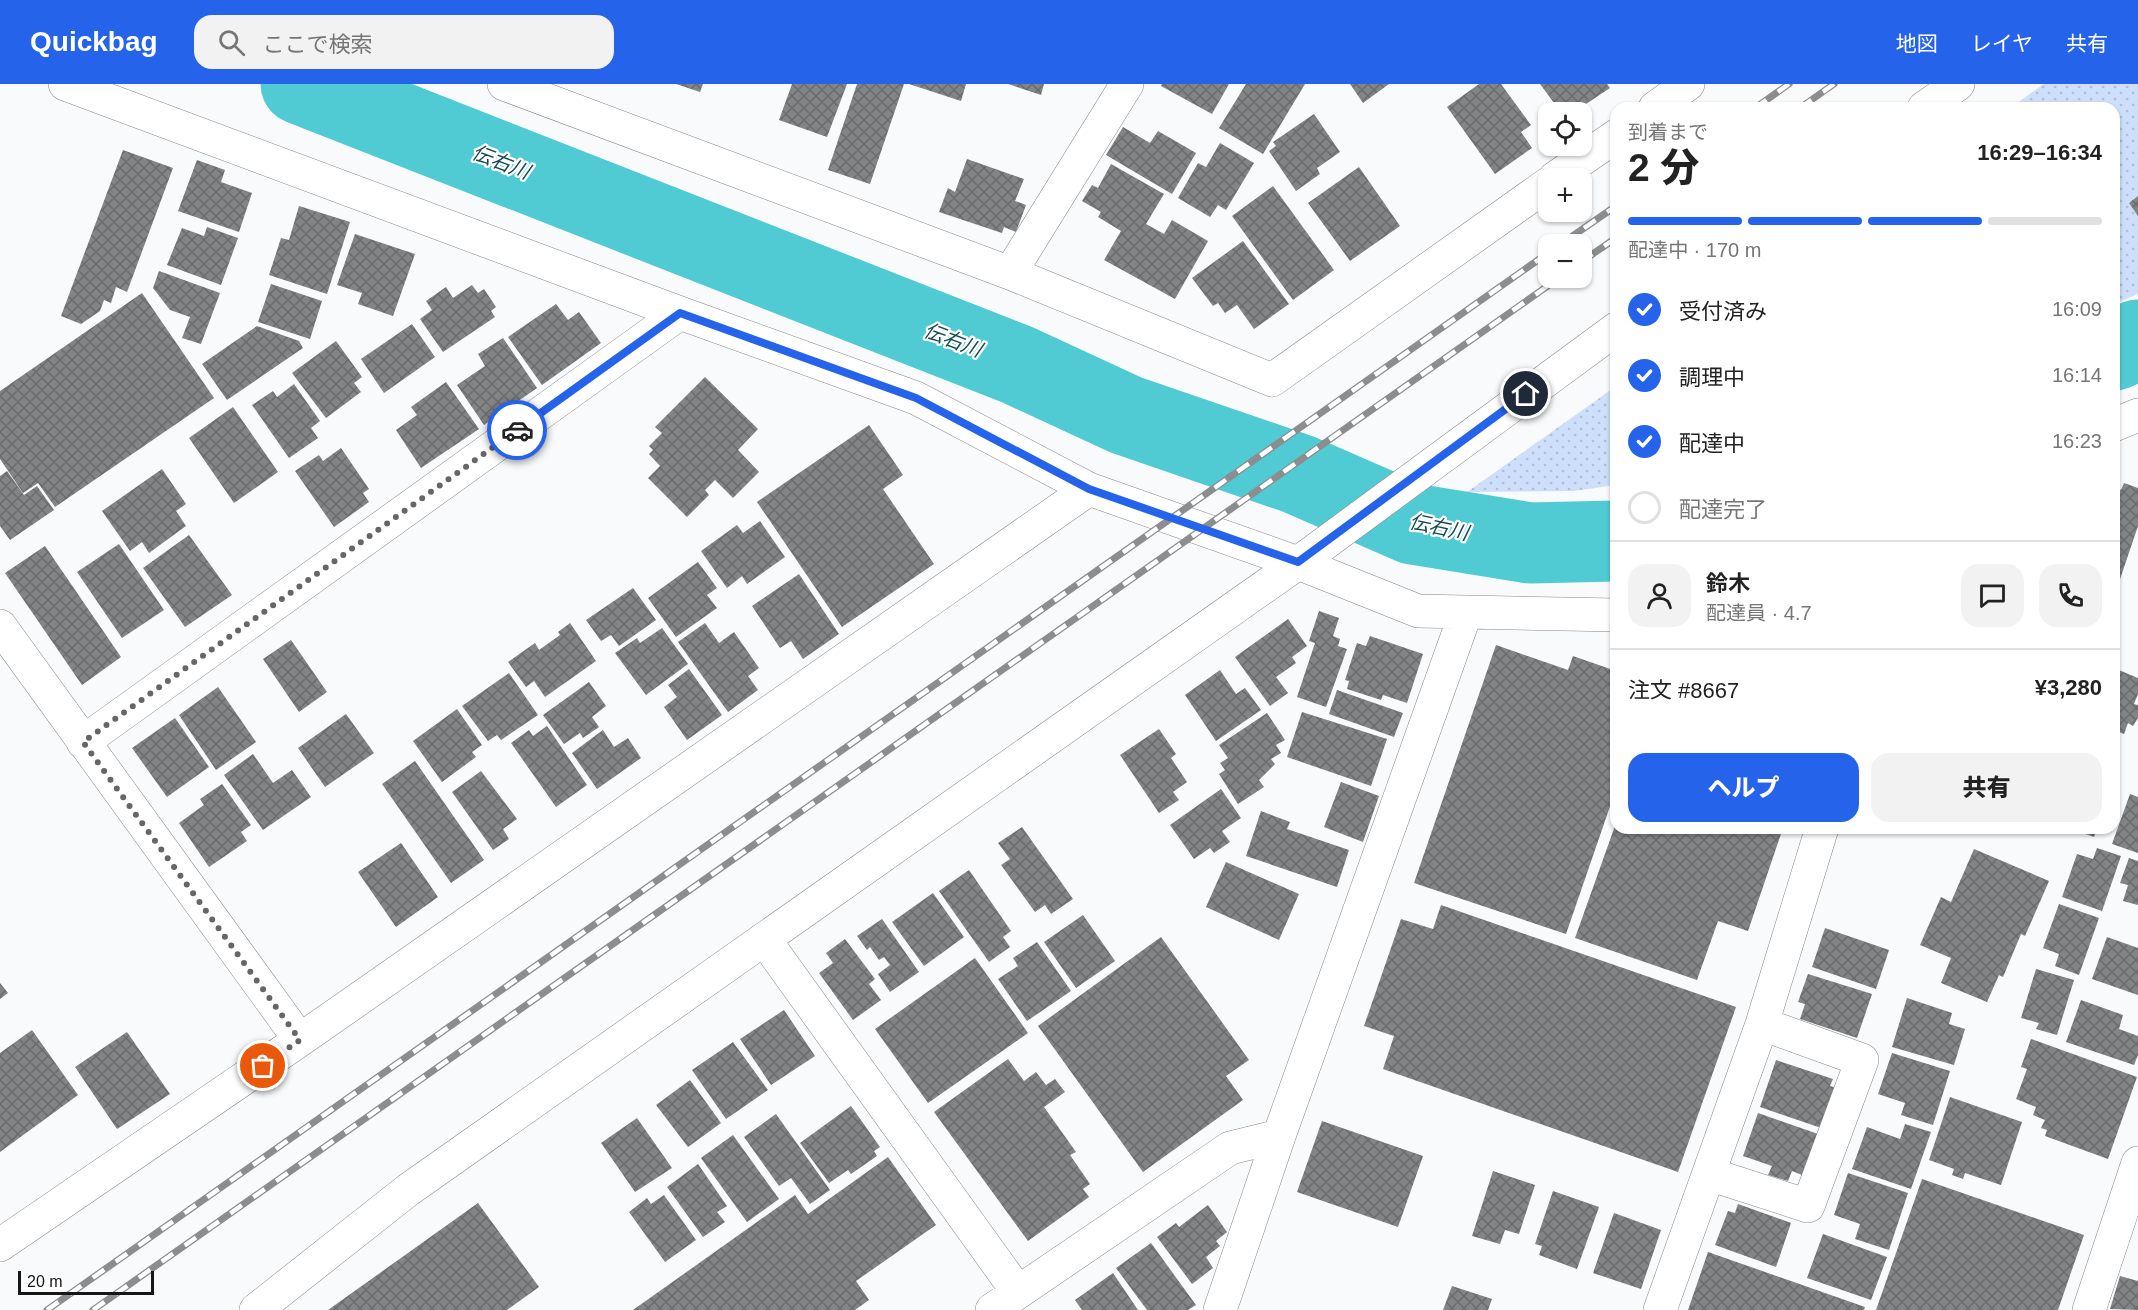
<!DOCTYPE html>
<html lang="ja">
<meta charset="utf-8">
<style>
body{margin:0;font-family:Helvetica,"Noto Sans JP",sans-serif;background:#f2f2f2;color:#222;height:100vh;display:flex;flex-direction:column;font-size:22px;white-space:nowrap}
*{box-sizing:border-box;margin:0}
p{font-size:20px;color:#767676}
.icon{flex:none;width:33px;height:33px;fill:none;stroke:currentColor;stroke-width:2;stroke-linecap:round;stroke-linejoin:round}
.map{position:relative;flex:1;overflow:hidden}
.panel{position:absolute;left:1610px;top:18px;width:510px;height:732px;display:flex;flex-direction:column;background:#fff;border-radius:18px;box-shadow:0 2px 4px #0004}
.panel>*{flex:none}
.controls{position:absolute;left:1538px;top:18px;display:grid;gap:12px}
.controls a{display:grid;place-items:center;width:54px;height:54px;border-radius:12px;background:#fff;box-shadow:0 2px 4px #0004;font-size:30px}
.scale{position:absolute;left:18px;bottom:15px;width:136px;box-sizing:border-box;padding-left:6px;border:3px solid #161617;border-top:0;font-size:16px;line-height:21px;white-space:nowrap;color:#161617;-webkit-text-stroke:4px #fff;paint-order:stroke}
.pin{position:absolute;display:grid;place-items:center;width:51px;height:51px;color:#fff;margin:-26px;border:3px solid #fff;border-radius:50%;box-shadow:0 2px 6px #0007}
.courier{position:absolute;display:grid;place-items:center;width:60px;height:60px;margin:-30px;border:4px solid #2563eb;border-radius:50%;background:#fff;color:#222;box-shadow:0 2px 8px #0007}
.overview em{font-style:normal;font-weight:800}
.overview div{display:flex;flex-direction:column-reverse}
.overview{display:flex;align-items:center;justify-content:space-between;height:102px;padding:0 18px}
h1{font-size:39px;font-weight:800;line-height:45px}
.bar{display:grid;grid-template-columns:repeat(4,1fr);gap:9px 6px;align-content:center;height:72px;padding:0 18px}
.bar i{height:8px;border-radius:4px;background:#e0e0e0}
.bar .selected{background:#2563eb}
.bar p{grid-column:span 4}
.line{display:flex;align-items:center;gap:15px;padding:0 18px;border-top:2px solid #e0e0e0}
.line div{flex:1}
.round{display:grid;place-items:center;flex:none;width:63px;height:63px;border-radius:18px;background:#f2f2f2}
ol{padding:0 18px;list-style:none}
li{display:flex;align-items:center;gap:18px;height:66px}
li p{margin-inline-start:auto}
li .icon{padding:6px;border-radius:50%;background:#2563eb;color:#fff;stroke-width:4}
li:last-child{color:#767676}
li i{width:33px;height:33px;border:3px solid #e0e0e0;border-radius:50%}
.primary-button{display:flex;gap:12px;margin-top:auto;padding:12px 18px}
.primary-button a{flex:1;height:69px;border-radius:18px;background:#2563eb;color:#fff;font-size:24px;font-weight:800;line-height:69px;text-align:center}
.primary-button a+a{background:#f2f2f2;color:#222}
header{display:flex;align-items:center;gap:36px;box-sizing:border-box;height:84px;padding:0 30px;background:#2563eb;color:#fff}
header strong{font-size:28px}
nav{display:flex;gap:33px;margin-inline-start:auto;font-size:21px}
.search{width:420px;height:54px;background:#f2f2f2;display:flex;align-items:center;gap:15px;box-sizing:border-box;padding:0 21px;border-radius:18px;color:#767676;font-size:22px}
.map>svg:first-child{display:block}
.park{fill:url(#park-dots)}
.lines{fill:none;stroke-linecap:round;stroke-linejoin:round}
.river{stroke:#51cbd3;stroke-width:81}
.building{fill:url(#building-cross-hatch)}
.minor-casing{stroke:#89898b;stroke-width:34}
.tertiary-casing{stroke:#89898b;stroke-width:34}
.minor{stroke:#fff;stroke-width:33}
.tertiary{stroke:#fff;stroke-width:33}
.rail-casing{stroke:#8c8d8e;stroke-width:7}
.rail{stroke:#fff;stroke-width:4.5;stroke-dasharray:14;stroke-linecap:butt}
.done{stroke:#656667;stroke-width:6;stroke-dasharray:0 10.8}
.route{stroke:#2563eb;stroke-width:8}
.labels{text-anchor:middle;stroke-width:4.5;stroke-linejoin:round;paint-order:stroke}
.water-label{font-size:20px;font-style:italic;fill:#174c50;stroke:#fff}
</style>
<header>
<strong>Quickbag</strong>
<div class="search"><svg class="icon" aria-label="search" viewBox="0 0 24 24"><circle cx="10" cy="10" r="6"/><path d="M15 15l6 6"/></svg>ここで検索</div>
<nav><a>地図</a><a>レイヤ</a><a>共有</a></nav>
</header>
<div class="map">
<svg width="2138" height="1226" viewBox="0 0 2138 1226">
<defs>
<pattern id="park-dots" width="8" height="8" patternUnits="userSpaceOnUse" patternTransform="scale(1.5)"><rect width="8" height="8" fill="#cddffa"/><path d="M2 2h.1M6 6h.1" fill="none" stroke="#afbfd6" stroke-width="1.8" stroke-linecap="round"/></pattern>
<pattern id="building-cross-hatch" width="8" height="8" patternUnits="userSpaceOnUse" patternTransform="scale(1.5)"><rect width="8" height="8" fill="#838485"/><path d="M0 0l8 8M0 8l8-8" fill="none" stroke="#6a6b6c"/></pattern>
</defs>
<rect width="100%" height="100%" fill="#f9fafc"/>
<path class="park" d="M2044,0h94v210l-24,10v-196h-104z
M1615,303v98l-41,6 -107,1z"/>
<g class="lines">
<path class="river" d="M301,0l717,281 108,50 172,59 115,50 117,19 86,-2
M2114,266l24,-10"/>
</g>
<path class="building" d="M676,0h27l-3,8z
M792,0h55l-20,53 -48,-17z
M857,0h47l-34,100 -42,-14z
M909,0h57l-5,17z
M1008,0h36l-3,11z
M1162,0h67l-17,30 -51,-28z
M1246,0h59l-42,70 -44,-26z
M1350,0h39l-26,19z
M1479,0h22l30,41 -10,7 11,16 -37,26 -48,-67z
M1540,0h67l3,4 -36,24 -5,-7 -9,6z
M1314,30l26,38 -23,16 3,6 -24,17 -27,-40 7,-5 -3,-4z
M1123,43l27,16 8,-12 38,22 -24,41 -66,-39z
M1220,59l34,20 -28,47 -8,-5 -8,12 -32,-19 20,-35 8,4z
M123,66l50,18 -46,124 -11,-5 -5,16 -7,-3 -4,11 -19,13 -20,-8z
M967,75l57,20 -9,22 11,4 -10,27 -12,-5 -2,6 -63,-21 9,-24 7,4z
M197,76l28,10 -4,12 31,11 -13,39 -61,-21z
M1111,80l53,30 -18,30 18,10 8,-14 36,21 -33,58 -71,-39 17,-29 -23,-14 3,-5 -19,-11 10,-16 6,3z
M1359,83l41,59 -50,35 -42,-58z
M1273,102l61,84 -41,30 -61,-84z
M2138,112v20l-9,-13z
M299,122l51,16 -23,72 -58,-19 12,-37 8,2z
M207,143l31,11 -17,47 -54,-20 15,-37 22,8z
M355,150l60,20 -22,62 -35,-12 4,-11 -25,-8z
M1243,157l46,63 -35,25 -17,-24 -12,8 -7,-10 -5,3 -21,-28z
M159,187l61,22 -19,51 -19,-6 8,-21 -20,-7 -17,-22z
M271,200l51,17 -12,38 -52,-17z
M472,201l6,8 6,-4 12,18 -5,4 4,6 -52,35 -23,-33 12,-9 -6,-9 20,-14 7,11z
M142,209l72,105 -159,109 -17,-24 -15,10 -23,-34v-68z
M556,220l12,16 11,-8 22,31 -59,42 -34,-48z
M412,240l23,33 -51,36 -23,-34z
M257,242l42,15 4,7 -76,52 -25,-36z
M503,254l34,50 -53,37 -27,-40 28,-19 -7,-12z
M336,257l26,36 -8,6 7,9 -35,26 -34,-45z
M705,293l53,52 -20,21 21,22 -26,26 -18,-18 -10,10 4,5 -22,22 -39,-39 12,-12 -11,-12 4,-4 -4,-4 13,-13 -7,-6z
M446,298l33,47 -58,39 -25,-38 21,-15 -6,-8z
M294,300l26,37 -9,7 7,10 -29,20 -37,-53 21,-14 4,6z
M233,323l45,65 -44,31 -45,-65z
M869,341l34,50 -20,14 51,75 -92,63 -85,-125z
M341,364l28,41 -6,4 6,9 -35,25 -39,-56 24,-16 4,6z
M162,385l24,35 -10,7 10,15 -37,27 -7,-11 -12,9 -28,-40z
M7,387l17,24 13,-9 17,24 -44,30 -10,-14v-50z
M2124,399l14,5v38l-24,71v-110l7,3z
M760,437l25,36 -38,27 -5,-8 -15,12 -26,-37 36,-26 6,8z
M189,451l43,60 -47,32 -42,-59z
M119,460l45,66 -42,28 -45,-66z
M45,462l76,111 -39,28 -77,-112z
M698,478l19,26 -10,7 10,13 -41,29 -28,-39z
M799,490l40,60 -36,25 -12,-18 -11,7 -28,-42z
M633,504l23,32 -37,26 -8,-11 -10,6 -15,-21z
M1319,527l20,7 -6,18 7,3 -2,7 9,3 -21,58 -29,-10 18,-54 -6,-2z
M1288,535l19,27 -15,11 4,6 -20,14 12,16 -18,13 -35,-49z
M570,539l26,38 -51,36 -11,-16 -8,6 -18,-25 27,-19 4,7 21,-15 -2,-3z
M705,539l14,20 15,-11 25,36 -11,8 10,14 -30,22 -50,-70z
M662,544l26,36 -42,31 -31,-42 22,-15 3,5z
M1370,552l53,18 -16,49 -24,-8 -2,5 -34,-11 2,-8 -4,-1 12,-37 9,3z
M291,556l36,52 -28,20 -36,-53z
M1496,561l72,25 5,-14 43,15v118l-50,145 -152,-51z
M2114,584l24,10v16l-4,10 4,1v13l-5,8 -5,-3 -4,11 -10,-4z
M689,585l33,46 -35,25 -23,-33 13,-10 -9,-12z
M1220,586l16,24 9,-6 16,22 -45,31 -31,-46z
M509,589l29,42 -37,25 -4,-5 -9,6 -26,-35z
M589,598l17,24 -14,11 7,10 -16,11 -3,-5 -16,11 -21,-29z
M218,603l38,55 -40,28 -37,-55z
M1337,606l66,23 -9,24 -65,-23z
M457,625l25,36 -10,7 4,5 -34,25 -29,-41z
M1302,628l85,27 -16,47 -84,-29z
M1267,629l18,27 -9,5 5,8 -10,6 4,5 -16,16 5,7 -26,17 -19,-30 6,-4 -5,-7 8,-5 -9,-13z
M346,630l28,39 -49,34 -27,-39z
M175,634l34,49 -42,30 -35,-49z
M547,642l40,59 -31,22 -45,-64 18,-13 4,6z
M1159,645l17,25 -5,4 16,24 -14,10 6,8 -20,13 -39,-58z
M603,646l11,17 14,-9 13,20 -44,31 -25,-36z
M253,670l20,29 19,-13 19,27 -48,33 -39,-55z
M415,677l69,99 -33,23 -69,-99z
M481,687l36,48 -14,10 6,10 -16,11 -41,-58z
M1341,698l38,14 -16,46 -39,-15z
M222,700l29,41 -10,7 6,9 -38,26 -30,-44 25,-18 -4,-6z
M1221,705l20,29 -19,13 8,11 -16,11 -4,-5 -16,11 -24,-34z
M2130,710l8,3v56l-26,-9z
M1261,727l29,11 -3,7 62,21 -12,37 -91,-31z
M1616,739v5h167l-35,103 -30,-10 -21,59 -122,-42z
M1022,743l51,72 -22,15 -6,-9 -10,7 -34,-47 9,-6 -12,-16z
M2069,744h28l-3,9z
M401,759l37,54 -42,30 -38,-55z
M2097,764l24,8 -19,55 -40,-14 15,-43 16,5z
M1974,765l75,32 -24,55 -4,-2 -18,43 -4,-2 -12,27 -46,-19 10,-25 -31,-13 21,-48 10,5z
M2129,774l9,3v44l-15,-4 5,-16 -8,-2z
M1226,778l73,32 -20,46 -73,-33z
M969,786l42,61 -8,6 7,10 -21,15 -50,-71z
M933,809l31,44 -40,29 -32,-44z
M2059,820l40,14 -20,57 -24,-9 4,-12 -16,-6z
M1441,821l295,102 -58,165 -295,-103 11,-33 -30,-10 37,-107 32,10z
M1083,831l32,46 -39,27 -32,-46z
M882,835l37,53 -29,20 -12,-18 12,-9 -6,-8 -5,3 -9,-13 -3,3 -10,-14z
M1825,844l64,22 -13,39 -64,-22z
M1161,853l88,123 -23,16 17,24 -100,72 -105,-146z
M2107,853l31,11v47l-46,-16z
M845,855l30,40 -6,5 12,16 -28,20 -34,-47 14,-10 -7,-10z
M1037,858l34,49 -44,30 -29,-42 20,-13 -5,-8z
M975,874l53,75 -100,70 -53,-74z
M2036,885l38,11 -17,55 -21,-6 3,-6 -18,-5z
M1808,890l64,20 -15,44 -57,-19 5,-15 -7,-2z
M0,899l8,10 -8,6z
M1907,914l45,15 -3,11 16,5 -11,36 -62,-18z
M2081,916l42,15 -4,14 19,7v19l-4,10 -68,-23z
M784,926l31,46 -44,29 -31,-46z
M32,946l46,65 -78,57v-99z
M127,948l43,62 -53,35 -42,-62z
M2031,955l106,38 -29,82 -63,-23 2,-6 -6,-2 4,-8 -12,-5 3,-8 -20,-8 11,-30 -6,-2z
M733,958l35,48 -42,29 -34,-49z
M1892,969l58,18 -17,54 -32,-10 4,-12 -27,-9z
M1008,975l16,22 12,-9 10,13 9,-6 10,13 -21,15 32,45 -6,3 20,29 -7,5 6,8 -61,44 -94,-129z
M1776,976l57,19 -3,7 8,2 -14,41 -64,-22z
M690,996l31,43 -33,24 -32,-42z
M1950,1013l72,25 -21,63 -36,-12 -2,6 -11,-4 2,-6 -25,-9z
M851,1022l29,41 -6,4 3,5 -26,18 -3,-4 -19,13 -29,-40z
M1758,1029l63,22 -14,42 -15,-6 -4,10 -20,-6 4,-9 -29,-10z
M776,1030l54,76 -20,14 -19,-26 -12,8 -35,-49z
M637,1034l35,50 -37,24 -34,-49z
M1322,1037l101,35 -25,71 -101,-35z
M1905,1040l26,8 -20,57 -59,-20 15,-42 33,12z
M733,1051l46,64 -32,23 -46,-64z
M888,1073l48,68 -80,56 13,19 -14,10h-222l162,-115 13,19z
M698,1080l29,42 -10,6 8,10 -22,15 -36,-50z
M1493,1087l42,14 -16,49 -14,-4 -5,14 -28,-8z
M1848,1089l60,20 -19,57 -34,-11 5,-15 -26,-9z
M1922,1095l162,56 -26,75h-182z
M1553,1107l46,16 -22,62 -38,-14 3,-9 -7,-2z
M664,1111l32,45 -31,22 -36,-50 18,-14 4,6z
M478,1119l61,84 -32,23h-179z
M1738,1120l53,19 -15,44 -61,-22 13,-34 7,2z
M1208,1121l19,27 -11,9 4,5 -14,11 7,11 -21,16 -35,-47 19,-14 3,4z
M1614,1129l47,17 -20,59 -48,-16z
M1823,1150l64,23 -16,43 -64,-22z
M1151,1159l45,62 -8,5h-41l-31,-42z
M1708,1168l157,55 -1,3h-176z
M1113,1189l25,37h-56l-7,-10z
M2120,1192l18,5v29l-28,-1z
M1452,1202l40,13 -4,11h-45z"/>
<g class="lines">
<defs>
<path id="minor" d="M65,0l615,229 236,85 173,91 209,74 120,48 198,4
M504,0l506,189 262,107 276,-196
M1655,24l33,-24
M1555,94l61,-42
M1010,189l117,-189
M2114,341l24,-10
M0,542l300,414
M83,658l597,-429
M764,855l254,353
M1709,1090l99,32 54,-146 -100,-36
M0,1161l300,-205 789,-551
M992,1226l238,-162 49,-12
M1220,1226l59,-174 187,-524
M1660,1226l102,-286 60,-196
M2089,1226l49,-147"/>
<path id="tertiary" d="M1924,24l34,-24
M256,1226l152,-120 890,-627 318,-234"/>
</defs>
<use href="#minor" class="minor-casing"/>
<use href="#tertiary" class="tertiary-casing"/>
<use href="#minor" class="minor"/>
<use href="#tertiary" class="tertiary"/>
<defs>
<path id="rail" d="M1755,24l34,-24
M1800,24l34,-24
M1561,160l55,-38
M1581,178l35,-24
M47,1226l1501,-1057
M93,1226l1466,-1032"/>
</defs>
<use href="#rail" class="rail-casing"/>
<use href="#rail" class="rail"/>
</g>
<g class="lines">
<path class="done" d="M263,982l37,-26 -217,-298 434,-312"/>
<path class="route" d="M517,346l163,-117 236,85 173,91 209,73 228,-168"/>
</g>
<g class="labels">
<g class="water-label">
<text transform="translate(501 78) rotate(21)" y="7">伝右川</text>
<text transform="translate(953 256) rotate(21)" y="7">伝右川</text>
<text transform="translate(1439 443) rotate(12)" y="7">伝右川</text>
</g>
</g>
</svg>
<div class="controls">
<a><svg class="icon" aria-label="locate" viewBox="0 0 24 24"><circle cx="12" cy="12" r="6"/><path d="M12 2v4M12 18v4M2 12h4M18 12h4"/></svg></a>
<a>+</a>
<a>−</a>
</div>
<div class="scale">20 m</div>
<div class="pin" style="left:263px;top:982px;background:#ea580c"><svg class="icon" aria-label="bag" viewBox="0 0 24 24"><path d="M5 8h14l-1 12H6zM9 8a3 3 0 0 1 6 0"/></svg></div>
<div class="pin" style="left:1526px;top:310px;background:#1f2937"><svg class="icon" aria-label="home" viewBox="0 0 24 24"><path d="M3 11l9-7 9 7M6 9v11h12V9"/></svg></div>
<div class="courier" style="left:517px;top:346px"><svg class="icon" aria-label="car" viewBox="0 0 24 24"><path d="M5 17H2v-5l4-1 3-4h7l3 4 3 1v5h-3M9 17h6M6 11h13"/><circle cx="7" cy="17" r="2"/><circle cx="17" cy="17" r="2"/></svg></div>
<section class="panel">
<div class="overview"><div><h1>2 分</h1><p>到着まで</p></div><em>16:29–16:34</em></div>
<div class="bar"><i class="selected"></i><i class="selected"></i><i class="selected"></i><i></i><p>配達中 · 170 m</p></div>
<ol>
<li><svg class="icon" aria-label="check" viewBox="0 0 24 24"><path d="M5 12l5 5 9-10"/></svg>受付済み<p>16:09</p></li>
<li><svg class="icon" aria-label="check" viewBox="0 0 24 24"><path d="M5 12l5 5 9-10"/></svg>調理中<p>16:14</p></li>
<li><svg class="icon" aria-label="check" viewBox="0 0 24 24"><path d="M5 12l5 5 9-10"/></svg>配達中<p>16:23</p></li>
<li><i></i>配達完了</li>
</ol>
<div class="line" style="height:108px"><a class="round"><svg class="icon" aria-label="person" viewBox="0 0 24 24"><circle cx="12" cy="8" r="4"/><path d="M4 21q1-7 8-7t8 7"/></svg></a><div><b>鈴木</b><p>配達員 · 4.7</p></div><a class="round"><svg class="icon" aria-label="chat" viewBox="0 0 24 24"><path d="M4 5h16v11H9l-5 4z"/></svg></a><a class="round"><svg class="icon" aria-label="phone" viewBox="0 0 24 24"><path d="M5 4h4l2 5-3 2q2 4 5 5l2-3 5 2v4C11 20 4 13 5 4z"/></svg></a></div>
<div class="line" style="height:78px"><div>注文 #8667</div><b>¥3,280</b></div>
<div class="primary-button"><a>ヘルプ</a><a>共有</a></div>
</section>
</div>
